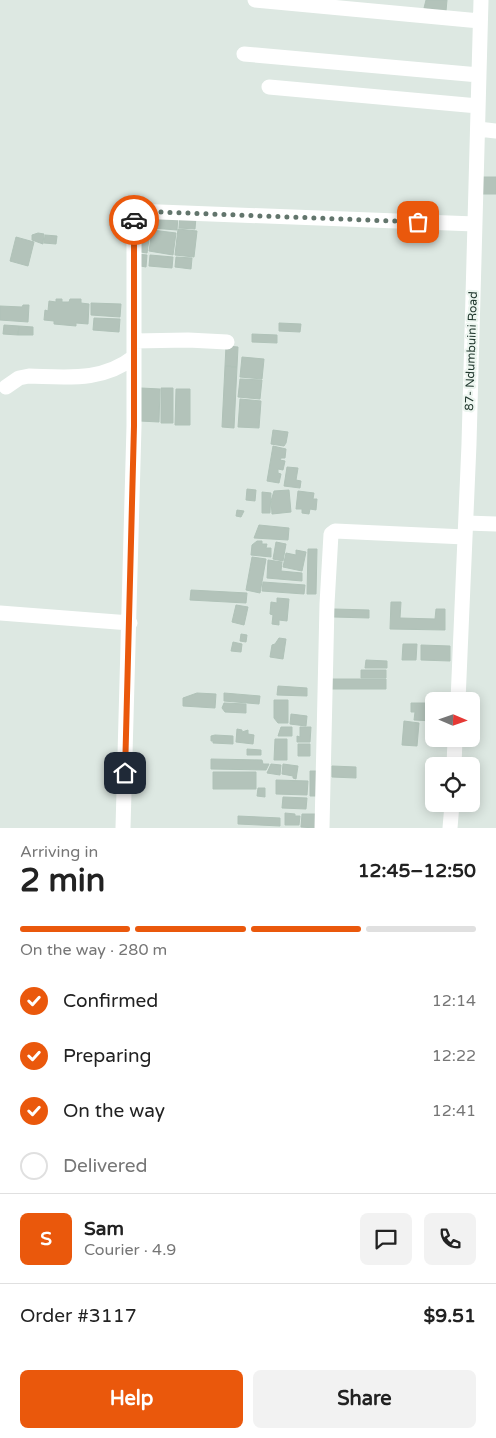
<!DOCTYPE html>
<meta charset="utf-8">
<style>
body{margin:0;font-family:"Varela Round",sans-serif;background:#f2f2f2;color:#222;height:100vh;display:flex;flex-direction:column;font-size:19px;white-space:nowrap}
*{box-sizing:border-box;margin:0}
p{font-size:16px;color:#767676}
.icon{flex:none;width:28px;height:28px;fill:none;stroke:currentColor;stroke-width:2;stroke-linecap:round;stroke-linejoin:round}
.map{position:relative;height:828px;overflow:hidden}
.drawer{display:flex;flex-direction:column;background:#fff;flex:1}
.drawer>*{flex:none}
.needle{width:32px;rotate:92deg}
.fabs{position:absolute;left:425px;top:692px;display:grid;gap:10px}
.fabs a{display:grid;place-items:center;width:55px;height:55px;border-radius:8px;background:#fff;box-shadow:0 2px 12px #0003;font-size:25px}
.pin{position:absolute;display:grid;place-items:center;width:42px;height:42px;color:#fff;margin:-21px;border-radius:10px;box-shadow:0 2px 8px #0006}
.courier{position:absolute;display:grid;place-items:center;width:50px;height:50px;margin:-25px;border:4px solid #ea580c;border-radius:50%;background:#fff;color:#222;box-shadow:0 1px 6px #0007}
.head em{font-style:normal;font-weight:700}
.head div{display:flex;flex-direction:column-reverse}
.head{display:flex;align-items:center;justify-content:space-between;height:85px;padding:0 20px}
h1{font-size:32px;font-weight:700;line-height:38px}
.bar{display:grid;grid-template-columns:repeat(4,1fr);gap:8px 5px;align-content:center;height:60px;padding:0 20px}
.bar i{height:6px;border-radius:4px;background:#e0e0e0}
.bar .current{background:#ea580c}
.bar p{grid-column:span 4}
.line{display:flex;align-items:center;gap:12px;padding:0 20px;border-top:1px solid #e0e0e0}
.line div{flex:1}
.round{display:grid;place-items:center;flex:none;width:52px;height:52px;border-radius:8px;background:#f2f2f2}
ol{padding:0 20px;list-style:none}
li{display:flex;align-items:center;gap:15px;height:55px}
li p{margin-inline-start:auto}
li .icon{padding:5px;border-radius:50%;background:#ea580c;color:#fff;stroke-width:4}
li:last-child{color:#767676}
li i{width:28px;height:28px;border:2px solid #e0e0e0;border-radius:50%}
.action{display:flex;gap:10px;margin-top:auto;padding:10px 20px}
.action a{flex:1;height:58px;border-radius:8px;background:#ea580c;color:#fff;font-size:20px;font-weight:700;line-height:58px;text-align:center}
.action a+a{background:#f2f2f2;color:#222}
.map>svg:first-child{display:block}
.building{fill:#b3c3ba;stroke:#b0c2b8}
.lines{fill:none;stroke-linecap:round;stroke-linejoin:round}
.minor{stroke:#fff;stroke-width:15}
.done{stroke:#62756c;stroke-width:5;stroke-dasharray:0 9}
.route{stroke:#ea580c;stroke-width:6}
.labels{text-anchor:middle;stroke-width:4.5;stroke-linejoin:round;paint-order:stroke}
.street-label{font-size:12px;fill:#20372d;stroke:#edf6f0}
</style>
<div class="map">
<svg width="496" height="828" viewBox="0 0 496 828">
<rect width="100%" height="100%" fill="#dde8e2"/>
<path class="building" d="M426,0h21l-1,11 -22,-3z
M483,177h13v17h-14z
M139,213l13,1 -1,16 -16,-1z
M152,214l26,2 -1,14 -25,-2z
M180,215l16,2 -1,12 -16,-1z
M178,229l19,2 -3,26 -19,-2z
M152,230l24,3 -3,22 -24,-4z
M137,231l13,2 -3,20 -13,-2z
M38,233l6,1 -1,10 -11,-4v-5z
M45,235l12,1 -1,8 -12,-1z
M16,237l18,5 -6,24 -18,-5z
M136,254l11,1 -1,12 -11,-2z
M150,255l23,2 -1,11 -23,-2z
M176,257l16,1 -1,11 -16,-2z
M56,299h6v3h7l1,-3h11v4l8,1 -1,20 -12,-1v3l-22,-2v-3l-10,-1 1,-10 3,1 1,-10 7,1z
M91,303l30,1 -1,13 -29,-2z
M23,305h6l-1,17 -28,-2v-14l22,1z
M94,318l26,1 -1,13 -26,-2z
M279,323l22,1 -1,8 -21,-1z
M4,325l15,1 -1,9 -15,-1z
M19,326l14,1v8h-15z
M252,334l25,1v8l-25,-1z
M226,346l12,1 -1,20 -12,-1z
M242,357l22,2 -2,20 -22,-2z
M225,366l12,1 -3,61 -12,-1z
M240,379l22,1 -2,19 -22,-2z
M141,388l19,1 -1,33 -19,-1z
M161,388h12v35h-12z
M176,389h14v36h-15z
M240,399l21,2 -2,27 -21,-1z
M273,430l15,2 -2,11 -2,3 -13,-2z
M273,446l13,3 -1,9h-4l-1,2 5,1 -2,9 -5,-1v4l3,1 -2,9 -12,-2z
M287,467l11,1 -2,12 5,1 -1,7 -16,-2z
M247,489l9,1 -1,11 -9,-1z
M289,490l2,22 -19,2 -1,-13 3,-10z
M298,491l16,2 -1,6h4l-1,11 -6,-1 -1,5 -7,-1v-4h-6z
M262,492l9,1 -1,20h-8z
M237,510l7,1 -3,6 -5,-1z
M259,525l30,3 -1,12 -34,-2z
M257,541h5v3h5l-1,4h5v9l-20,-2 1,-10z
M276,542l10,2 -3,17 -10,-2z
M308,549h9l-1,45h-9z
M296,550l10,2 -4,19 -19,-4 3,-14 10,2z
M252,557l14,2 -6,34 -14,-3z
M268,560l14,2 -1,9 21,2v8l-35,-3z
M263,582l42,3 -1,9 -42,-3z
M191,590l56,3 -1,10 -56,-3z
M277,598l12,1 -2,22 -8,-1v5l-7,-1 1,-9 -3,-1 1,-12 6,1z
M391,602h10l-1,16 35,1 1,-10h9v21l-55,-1z
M236,605l12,2 -4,18 -12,-3z
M334,609l35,1v8l-35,-1z
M241,634l6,1 -1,7 -6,-1z
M279,638l7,1 -3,20 -13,-2 2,-12 3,-1z
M233,642l9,2 -1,8 -10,-1z
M403,644h14l-1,16h-14z
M421,645l29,1v15l-29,-1z
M366,660l21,1v7h-22z
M361,670h25v8h-25z
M331,679h55v10h-55z
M278,686l29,2v8l-30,-1z
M197,693l19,1 -1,14 -32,-2v-8z
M224,693l36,3 -1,8 -35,-3z
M274,700h14v23h-10l-4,-5z
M224,703l22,1v9l-21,-1 -3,-4z
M411,703h23v18l-20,-1 1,-8h-4z
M291,714l16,2 -1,10 -16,-2z
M404,721l15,2 -2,23 -15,-1z
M281,727h11v9h-14z
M300,727h11l-1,15h-13v-6l3,1z
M237,729l5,1v2l6,-2v4l6,1 -1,9 -17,-2z
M215,735l18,1v8l-20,-1v-2h-2v-5z
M275,739h12v21h-13z
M298,744h12v12h-12z
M247,749l14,1v5h-14z
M211,759l51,1 1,4h6l-3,6 -55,-1z
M271,764l10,1 -1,10 -13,-2z
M283,764l15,2 -2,13 -3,-1v-2l-11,-2z
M332,766l24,1v11l-24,-1z
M310,771h9l-1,25h-8z
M213,772h43v17h-43z
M276,780l32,1 -1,14 -31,-1z
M258,788h7v9l-8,-1z
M283,797l24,1 -1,11 -24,-1z
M285,813l10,1v2h5l-1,9h-14z
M302,814h14l-1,14 -14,-1z
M238,816l42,2v8l-42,-2z"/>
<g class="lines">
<path class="minor" d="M255,0l225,21
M244,54l235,21
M269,87l209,19
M478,129l18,2
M134,341l54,-1 39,2
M6,387l13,-9 10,-2c38,1 73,6 105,-19
M466,523l30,1
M0,613l130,10
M458,701l11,-257 12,-444
M454,766l1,-27
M123,828l11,-402v-215l341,13
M322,828l5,-224 4,-70 4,-3 130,6
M450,828l2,-24"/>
</g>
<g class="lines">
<path class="done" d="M134,220v-9l284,11"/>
<path class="route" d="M125,773l9,-347v-206"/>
</g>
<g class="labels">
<g class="street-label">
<text transform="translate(471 351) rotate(-88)" y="4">87- Ndumbuini Road</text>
</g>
</g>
</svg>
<div class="fabs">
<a><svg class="needle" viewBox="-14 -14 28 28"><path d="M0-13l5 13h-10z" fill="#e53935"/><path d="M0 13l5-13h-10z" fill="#767676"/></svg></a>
<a><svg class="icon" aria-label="locate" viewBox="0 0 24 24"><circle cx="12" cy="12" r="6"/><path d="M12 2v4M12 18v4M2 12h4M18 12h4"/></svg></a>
</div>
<div class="pin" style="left:418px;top:222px;background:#ea580c"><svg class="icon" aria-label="bag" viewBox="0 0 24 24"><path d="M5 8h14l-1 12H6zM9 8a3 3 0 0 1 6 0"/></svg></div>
<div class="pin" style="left:125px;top:773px;background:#1f2937"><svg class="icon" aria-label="home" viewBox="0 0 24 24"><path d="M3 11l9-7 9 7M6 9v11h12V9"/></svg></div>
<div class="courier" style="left:134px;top:220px"><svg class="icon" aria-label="car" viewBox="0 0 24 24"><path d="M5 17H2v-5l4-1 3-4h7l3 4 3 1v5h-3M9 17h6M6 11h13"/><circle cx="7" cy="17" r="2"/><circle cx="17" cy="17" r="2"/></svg></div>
</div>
<section class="drawer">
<div class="head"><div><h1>2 min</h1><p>Arriving in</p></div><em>12:45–12:50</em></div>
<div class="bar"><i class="current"></i><i class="current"></i><i class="current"></i><i></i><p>On the way · 280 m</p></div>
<ol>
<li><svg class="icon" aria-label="check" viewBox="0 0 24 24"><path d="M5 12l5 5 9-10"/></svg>Confirmed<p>12:14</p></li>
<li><svg class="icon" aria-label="check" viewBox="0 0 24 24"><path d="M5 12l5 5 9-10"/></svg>Preparing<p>12:22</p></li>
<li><svg class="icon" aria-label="check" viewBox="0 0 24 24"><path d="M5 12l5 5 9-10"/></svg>On the way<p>12:41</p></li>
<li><i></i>Delivered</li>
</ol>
<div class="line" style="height:90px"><b class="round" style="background:#ea580c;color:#fff">S</b><div><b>Sam</b><p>Courier · 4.9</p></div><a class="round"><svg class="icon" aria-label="chat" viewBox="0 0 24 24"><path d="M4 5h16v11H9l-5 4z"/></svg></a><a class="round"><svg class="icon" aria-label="phone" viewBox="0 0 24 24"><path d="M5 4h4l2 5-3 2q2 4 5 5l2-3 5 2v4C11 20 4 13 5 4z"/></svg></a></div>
<div class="line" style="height:65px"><div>Order #3117</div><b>$9.51</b></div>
<div class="action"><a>Help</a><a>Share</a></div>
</section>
